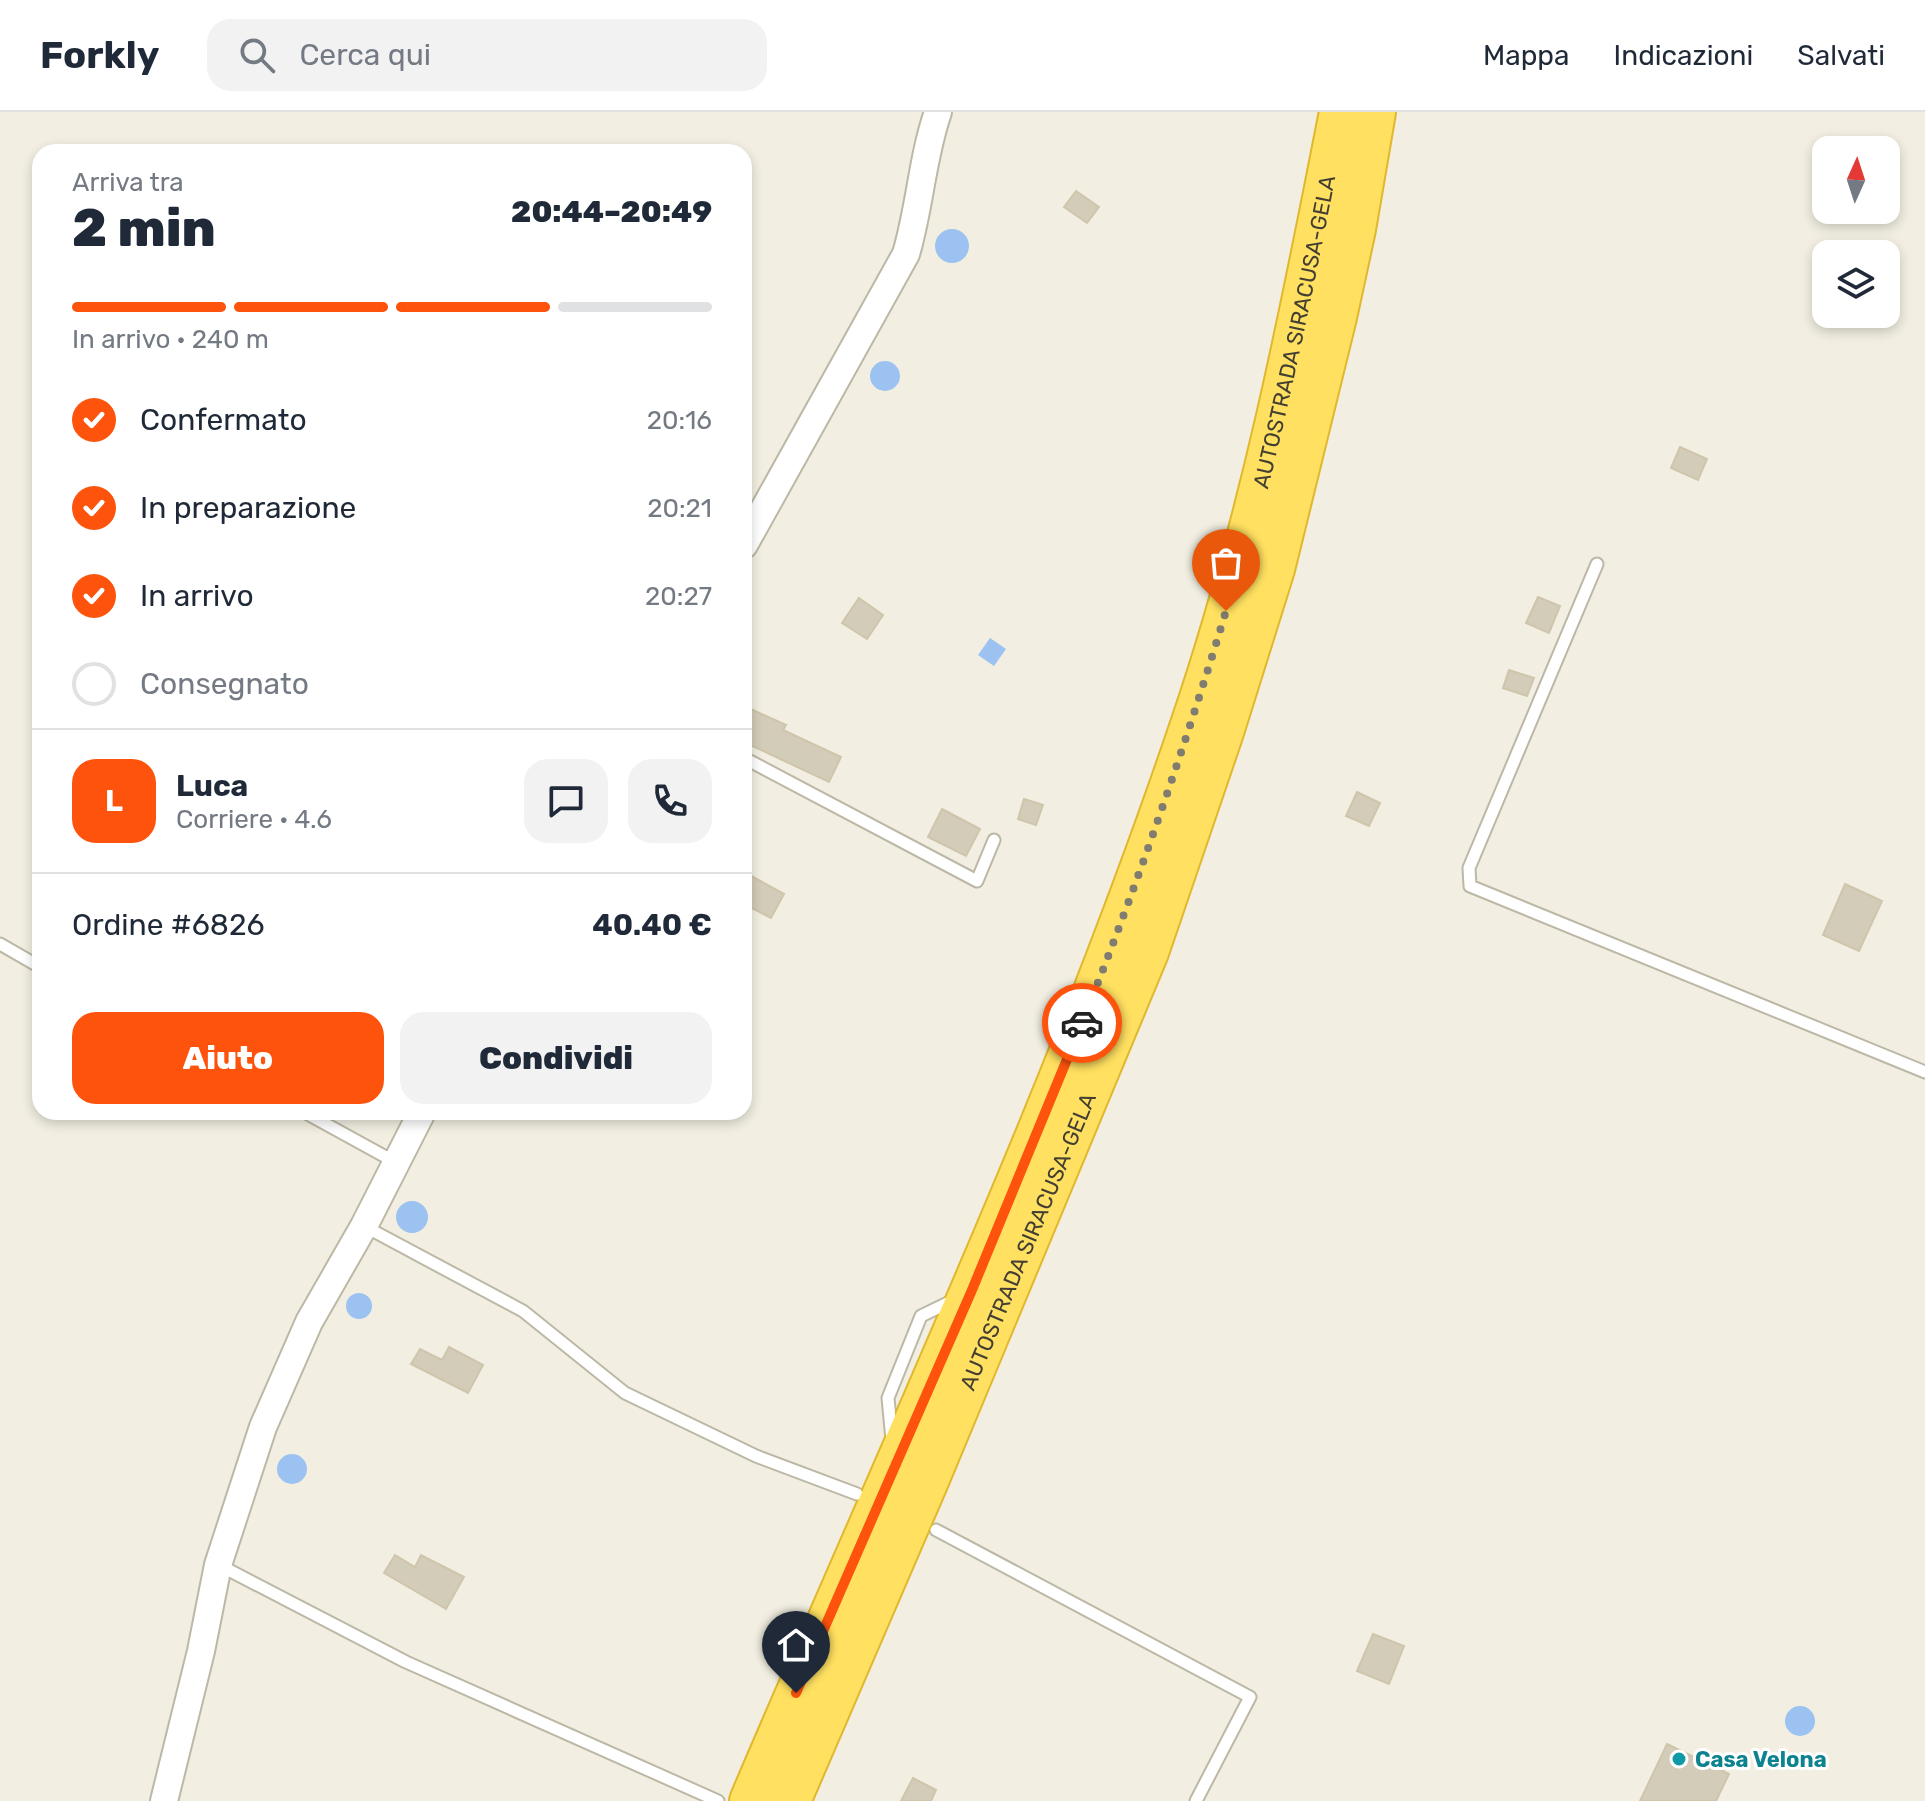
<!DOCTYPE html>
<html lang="it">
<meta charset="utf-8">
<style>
body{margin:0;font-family:Rubik,sans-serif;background:#f2f2f3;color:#1f2937;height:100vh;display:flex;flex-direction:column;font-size:30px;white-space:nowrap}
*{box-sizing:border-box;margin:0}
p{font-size:26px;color:#747a83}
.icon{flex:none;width:44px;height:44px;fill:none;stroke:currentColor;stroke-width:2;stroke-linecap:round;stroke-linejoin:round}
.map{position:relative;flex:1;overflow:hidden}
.sheet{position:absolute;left:32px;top:32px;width:720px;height:976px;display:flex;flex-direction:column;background:#fff;border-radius:24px;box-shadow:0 4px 12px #0003}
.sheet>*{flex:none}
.needle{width:52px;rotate:3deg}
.fabs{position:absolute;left:1812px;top:24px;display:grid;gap:16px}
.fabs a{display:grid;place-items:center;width:88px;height:88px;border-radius:16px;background:#fff;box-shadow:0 4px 12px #0003;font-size:40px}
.pin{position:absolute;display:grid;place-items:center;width:68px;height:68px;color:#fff;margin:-82px -34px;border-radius:50% 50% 50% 0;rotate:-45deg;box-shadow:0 0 8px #0007}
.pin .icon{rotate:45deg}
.courier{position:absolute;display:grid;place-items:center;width:80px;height:80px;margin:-40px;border:6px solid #fe530d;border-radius:50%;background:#fff;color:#222;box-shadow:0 2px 10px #0007}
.overview em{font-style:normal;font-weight:800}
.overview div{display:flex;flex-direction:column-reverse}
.overview{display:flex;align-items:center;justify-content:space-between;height:136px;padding:0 40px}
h1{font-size:52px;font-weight:800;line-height:60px}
.bar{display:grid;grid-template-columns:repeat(4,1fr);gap:12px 8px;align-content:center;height:96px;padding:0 40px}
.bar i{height:10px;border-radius:6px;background:#e0e1e3}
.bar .active{background:#fe530d}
.bar p{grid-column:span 4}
.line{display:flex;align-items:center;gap:20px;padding:0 40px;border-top:2px solid #e0e1e3}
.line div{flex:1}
.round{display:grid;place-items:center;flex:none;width:84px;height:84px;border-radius:24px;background:#f2f2f3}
ol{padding:0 40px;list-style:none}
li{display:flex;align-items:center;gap:24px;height:88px}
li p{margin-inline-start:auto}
li .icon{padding:8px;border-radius:50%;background:#fe530d;color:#fff;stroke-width:4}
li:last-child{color:#747a83}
li i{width:44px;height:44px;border:4px solid #e0e1e3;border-radius:50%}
.button{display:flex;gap:16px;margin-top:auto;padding:16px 40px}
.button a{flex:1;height:92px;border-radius:24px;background:#fe530d;color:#fff;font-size:32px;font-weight:800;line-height:92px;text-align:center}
.button a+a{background:#f2f2f3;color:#1f2937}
header{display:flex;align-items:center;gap:48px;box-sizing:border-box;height:112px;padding:0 40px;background:#fff;border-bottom:2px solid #e0e1e3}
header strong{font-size:38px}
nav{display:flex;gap:44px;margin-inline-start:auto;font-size:28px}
.search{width:560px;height:72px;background:#f2f2f3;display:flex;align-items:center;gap:20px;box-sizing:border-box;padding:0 28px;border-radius:24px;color:#747a83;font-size:30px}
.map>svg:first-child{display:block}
.water{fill:#9cc2f1}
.building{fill:#d3ccb8;stroke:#cec5ab;stroke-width:2}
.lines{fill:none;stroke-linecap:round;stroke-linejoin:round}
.service-casing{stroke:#bdb8a5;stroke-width:15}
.tertiary-casing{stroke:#bdb8a5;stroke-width:30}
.motorway-casing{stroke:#e0b72e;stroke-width:44}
.service{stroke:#fff;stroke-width:11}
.tertiary{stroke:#fff;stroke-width:26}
.motorway{stroke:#ffe060;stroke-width:40}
.done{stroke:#807d70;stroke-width:8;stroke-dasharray:0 14.4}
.route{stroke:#fe530d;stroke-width:10}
.culture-dot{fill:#0f9aa8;stroke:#fff;stroke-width:3}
.labels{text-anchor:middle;stroke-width:6;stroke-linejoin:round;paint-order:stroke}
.street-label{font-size:22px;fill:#433f33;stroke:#fff}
.culture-label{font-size:22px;font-weight:bold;fill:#0d838f;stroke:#fff;text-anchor:start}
</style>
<header>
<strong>Forkly</strong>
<div class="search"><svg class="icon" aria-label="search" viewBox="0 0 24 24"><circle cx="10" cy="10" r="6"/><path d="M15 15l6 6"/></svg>Cerca qui</div>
<nav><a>Mappa</a><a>Indicazioni</a><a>Salvati</a></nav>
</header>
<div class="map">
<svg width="1925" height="1689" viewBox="0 0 1925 1689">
<rect width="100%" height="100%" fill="#f2efe2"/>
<path class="water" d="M935 134a17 17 0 1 1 34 0a17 17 0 1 1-34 0Z
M870 264a15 15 0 1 1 30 0a15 15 0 1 1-30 0Z
M990,526l16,11 -12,17 -16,-11z
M396 1105a16 16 0 1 1 32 0a16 16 0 1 1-32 0Z
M346 1194a13 13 0 1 1 26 0a13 13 0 1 1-26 0Z
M277 1357a15 15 0 1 1 30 0a15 15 0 1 1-30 0Z
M1785 1609a15 15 0 1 1 30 0a15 15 0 1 1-30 0Z"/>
<path class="building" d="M1076,79l23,16 -12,16 -23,-16z
M1680,335l27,12 -9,21 -27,-12z
M1538,485l22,9 -11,27 -23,-10z
M859,486l24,17 -16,24 -25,-16z
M1509,558l25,8 -7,18 -24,-8z
M744,594l42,19 -3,5 58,27 -12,25 -85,-40z
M1357,680l23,11 -11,23 -23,-10z
M1024,687l19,6 -7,20 -18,-6z
M942,697l38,20 -14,27 -38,-19z
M744,760l40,22 -13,24 -27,-14z
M1845,772l37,17 -23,50 -36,-16z
M449,1235l34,18 -15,28 -57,-29 9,-15 22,11z
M395,1443l20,12 6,-12 43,22 -18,32 -62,-36z
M1373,1522l31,12 -15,38 -32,-13z
M1667,1632l62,30 -13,27h-76z
M913,1666l23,12 -5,11h-30z"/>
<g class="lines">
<defs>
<path id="service" d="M1597,452l-128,304 1,18 455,186
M744,646l233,123 17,-41
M0,832l40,23
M304,1000l91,50
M364,1114l159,85 102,82 131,63 101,38
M892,1328l-4,-42 33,-82 33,-16
M936,1418l314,167 -54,104
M219,1453l187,97 312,139"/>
<path id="tertiary" d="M744,433l162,-291c14,-47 16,-96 32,-142
M164,1689l37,-150 17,-86 45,-138 46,-105 55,-96 58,-114"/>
<g id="motorway">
<path id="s1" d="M750,1689c152,-357 317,-708 441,-1076 68,-199 109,-407 149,-613"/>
<path id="s2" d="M790,1689l137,-318 221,-531 75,-220 51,-163 62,-252 19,-88 20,-117"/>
</g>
</defs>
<use href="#service" class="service-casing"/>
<use href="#tertiary" class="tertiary-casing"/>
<use href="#motorway" class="motorway-casing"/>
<use href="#service" class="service"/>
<use href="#tertiary" class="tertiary"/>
<use href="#motorway" class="motorway"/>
</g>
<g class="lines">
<path class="done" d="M1082,911c54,-135 102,-273 144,-412"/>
<path class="route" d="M796,1581l176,-403 110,-267"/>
</g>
<circle class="culture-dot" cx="1679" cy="1647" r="8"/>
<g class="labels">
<g class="street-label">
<text dy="8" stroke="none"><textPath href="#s1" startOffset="1570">AUTOSTRADA SIRACUSA-GELA</textPath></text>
<text dy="8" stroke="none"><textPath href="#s2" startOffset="608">AUTOSTRADA SIRACUSA-GELA</textPath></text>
</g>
<g class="culture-label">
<text x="1695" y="1655">Casa Velona</text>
</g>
</g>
</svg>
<div class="fabs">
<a><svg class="needle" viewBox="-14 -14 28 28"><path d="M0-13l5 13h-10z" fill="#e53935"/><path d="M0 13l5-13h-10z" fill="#747a83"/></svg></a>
<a><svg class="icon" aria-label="layers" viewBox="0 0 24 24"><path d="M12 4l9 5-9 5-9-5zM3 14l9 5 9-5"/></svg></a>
</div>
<div class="pin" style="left:1226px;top:499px;background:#ea580c"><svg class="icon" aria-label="bag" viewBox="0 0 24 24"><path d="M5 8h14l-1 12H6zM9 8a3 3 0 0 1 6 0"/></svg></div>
<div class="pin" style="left:796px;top:1581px;background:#1f2937"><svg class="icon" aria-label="home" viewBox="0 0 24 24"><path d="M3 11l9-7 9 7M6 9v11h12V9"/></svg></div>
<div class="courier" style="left:1082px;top:911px"><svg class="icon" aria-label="car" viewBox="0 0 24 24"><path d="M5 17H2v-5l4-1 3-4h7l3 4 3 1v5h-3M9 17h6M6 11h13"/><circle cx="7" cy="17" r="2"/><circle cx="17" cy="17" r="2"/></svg></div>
<section class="sheet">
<div class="overview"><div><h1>2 min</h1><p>Arriva tra</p></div><em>20:44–20:49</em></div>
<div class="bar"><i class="active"></i><i class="active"></i><i class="active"></i><i></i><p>In arrivo · 240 m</p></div>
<ol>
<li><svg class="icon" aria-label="check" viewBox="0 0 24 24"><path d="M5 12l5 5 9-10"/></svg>Confermato<p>20:16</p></li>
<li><svg class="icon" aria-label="check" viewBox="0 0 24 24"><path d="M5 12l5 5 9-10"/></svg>In preparazione<p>20:21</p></li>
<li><svg class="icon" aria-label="check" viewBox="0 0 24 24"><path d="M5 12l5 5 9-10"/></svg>In arrivo<p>20:27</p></li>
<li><i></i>Consegnato</li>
</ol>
<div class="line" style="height:144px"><b class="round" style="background:#fe530d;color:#fff">L</b><div><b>Luca</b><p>Corriere · 4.6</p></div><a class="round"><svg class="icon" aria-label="chat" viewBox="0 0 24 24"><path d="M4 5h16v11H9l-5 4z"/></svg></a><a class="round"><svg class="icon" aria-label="phone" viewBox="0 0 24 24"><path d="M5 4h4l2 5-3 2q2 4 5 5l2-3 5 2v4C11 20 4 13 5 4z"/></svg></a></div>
<div class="line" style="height:104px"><div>Ordine #6826</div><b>40.40 €</b></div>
<div class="button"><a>Aiuto</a><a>Condividi</a></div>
</section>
</div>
